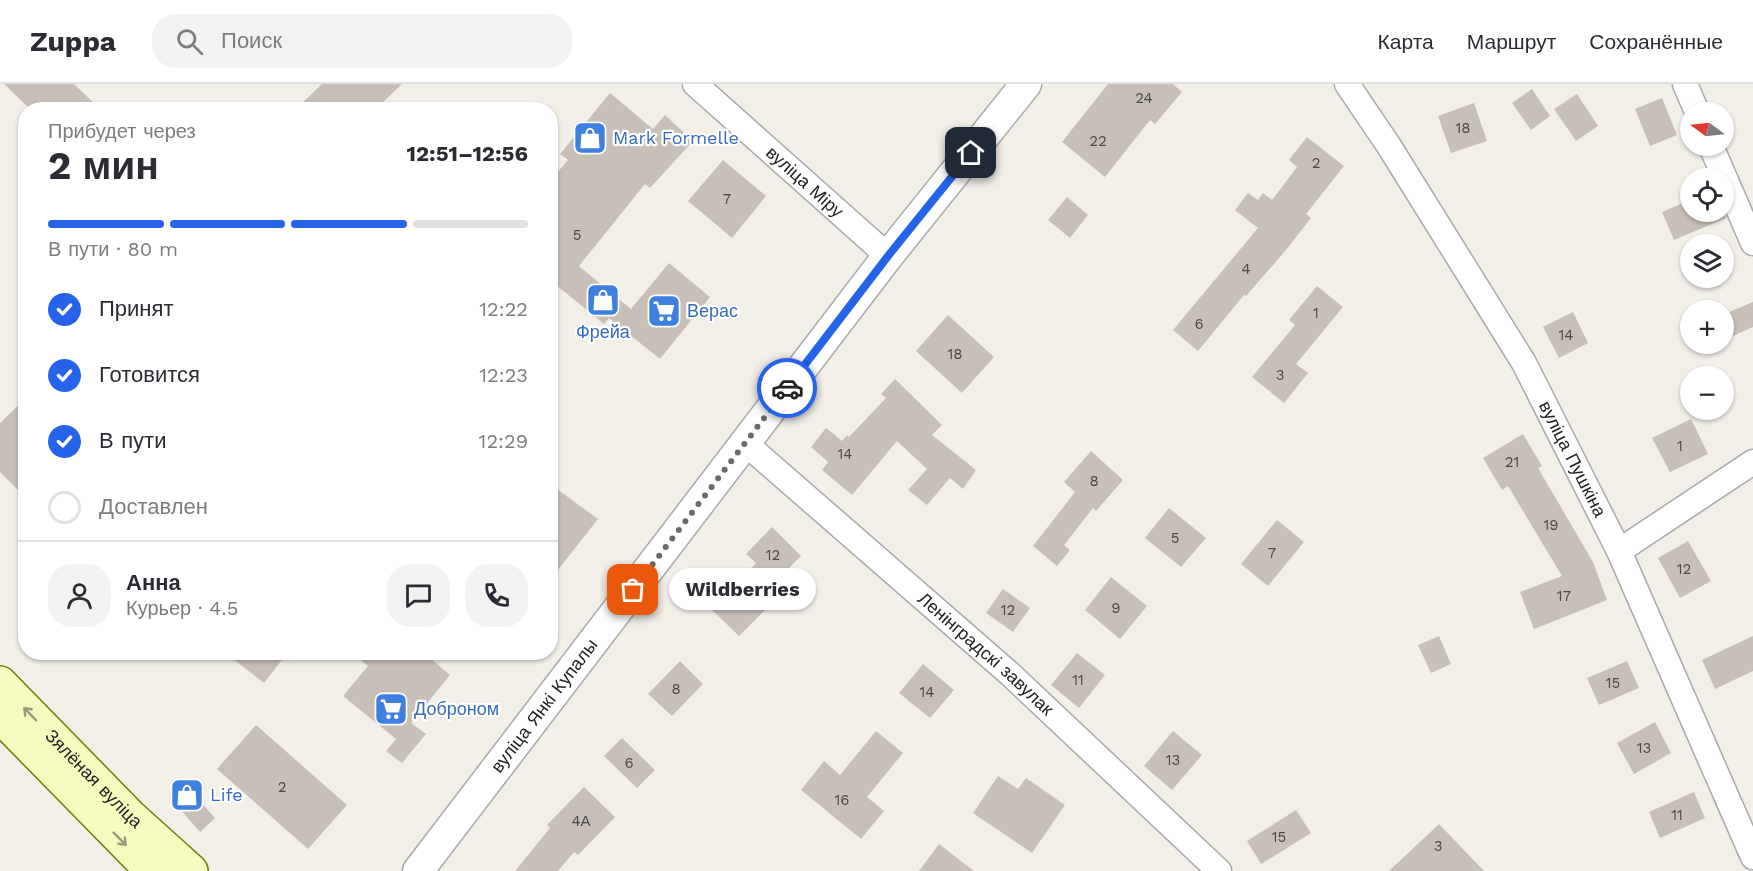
<!DOCTYPE html>
<html lang="ru">
<meta charset="utf-8">
<style>
body{margin:0;font-family:"Work Sans",sans-serif;background:#f2f2f3;color:#2b2b33;height:100vh;display:flex;flex-direction:column;font-size:22px;white-space:nowrap}
*{box-sizing:border-box;margin:0}
p{font-size:20px;color:#7c7c81}
.icon{flex:none;width:33px;height:33px;fill:none;stroke:currentColor;stroke-width:2;stroke-linecap:round;stroke-linejoin:round}
.map{position:relative;flex:1;overflow:hidden}
.sheet{position:absolute;left:18px;top:18px;width:540px;height:558px;display:flex;flex-direction:column;background:#fff;border-radius:24px;box-shadow:0 2px 4px #0004}
.sheet>*{flex:none}
.needle{width:39px;rotate:285deg}
.tools{position:absolute;left:1680px;top:18px;display:grid;gap:12px}
.tools a{display:grid;place-items:center;width:54px;height:54px;border-radius:50%;background:#fff;box-shadow:0 2px 4px #0004;font-size:30px}
.pin{position:absolute;display:grid;place-items:center;width:51px;height:51px;color:#fff;margin:-26px;border-radius:12px;box-shadow:0 3px 9px #0006}
.courier{position:absolute;display:grid;place-items:center;width:60px;height:60px;margin:-30px;border:4px solid #2563eb;border-radius:50%;background:#fff;color:#222;box-shadow:0 2px 8px #0007}
.bubble{position:absolute;height:42px;border-radius:21px;background:#fff;box-shadow:0 2px 4px #0004;font-size:20px;font-weight:700;line-height:42px;text-align:center}
.headline em{font-style:normal;font-weight:700}
.headline div{display:flex;flex-direction:column-reverse}
.headline{display:flex;align-items:center;justify-content:space-between;height:102px;padding:0 30px}
h1{font-size:39px;font-weight:700;line-height:45px}
.bar{display:grid;grid-template-columns:repeat(4,1fr);gap:9px 6px;align-content:center;height:72px;padding:0 30px}
.bar i{height:8px;border-radius:4px;background:#e1e1e2}
.bar .current{background:#2563eb}
.bar p{grid-column:span 4}
.line{display:flex;align-items:center;gap:15px;padding:0 30px;border-top:2px solid #e1e1e2}
.line div{flex:1}
.round{display:grid;place-items:center;flex:none;width:63px;height:63px;border-radius:24px;background:#f2f2f3}
ol{padding:0 30px;list-style:none}
li{display:flex;align-items:center;gap:18px;height:66px}
li p{margin-inline-start:auto}
li .icon{padding:6px;border-radius:50%;background:#2563eb;color:#fff;stroke-width:4}
li:last-child{color:#7c7c81}
li i{width:33px;height:33px;border:3px solid #e1e1e2;border-radius:50%}
header{display:flex;align-items:center;gap:36px;box-sizing:border-box;height:84px;padding:0 30px;background:#fff;border-bottom:2px solid #e1e1e2}
header strong{font-size:28px}
nav{display:flex;gap:33px;margin-inline-start:auto;font-size:21px}
.search{width:420px;height:54px;background:#f2f2f3;display:flex;align-items:center;gap:15px;box-sizing:border-box;padding:0 21px;border-radius:24px;color:#7c7c81;font-size:22px}
.map>svg:first-child{display:block}
.building{fill:#c7bfb8}
.lines{fill:none;stroke-linecap:round;stroke-linejoin:round}
.minor-casing{stroke:#a9a9a9;stroke-width:27}
.tertiary-casing{stroke:#a9a9a9;stroke-width:33}
.secondary-casing{stroke:#707d05;stroke-width:36}
.minor{stroke:#fff;stroke-width:24}
.tertiary{stroke:#fff;stroke-width:30}
.secondary{stroke:#f7fabf;stroke-width:33}
.oneway{stroke:#979978}
.done{stroke:#6b6a68;stroke-width:6;stroke-dasharray:0 10.8}
.route{stroke:#2563eb;stroke-width:8}
.labels{text-anchor:middle;stroke-width:4.5;stroke-linejoin:round;paint-order:stroke}
.number-label{font-size:15px;fill:#4b4948}
.shop-label{font-size:18px;fill:#366cbe;stroke:#fff;text-anchor:start}
.street-label{font-size:18px;fill:#222;stroke:#fff}
</style>
<header>
<strong>Zuppa</strong>
<div class="search"><svg class="icon" aria-label="search" viewBox="0 0 24 24"><circle cx="10" cy="10" r="6"/><path d="M15 15l6 6"/></svg>Поиск</div>
<nav><a>Карта</a><a>Маршрут</a><a>Сохранённые</a></nav>
</header>
<div class="map">
<svg width="1753" height="787" viewBox="0 0 1753 787">
<rect width="100%" height="100%" fill="#f2efe9"/>
<path class="building" d="M4,0h70l27,26h-70z
M322,0h80l-27,26h-80z
M1108,0h65l9,8 -27,32 -5,-4 -45,57 -43,-35z
M1532,5l18,27 -19,14 -19,-27z
M610,9l43,36 12,-14 28,26 -43,47 -5,-4 -66,82 52,43 38,-46 41,34 -50,62 -51,-41 -5,6 -54,-44v-99l18,-21 -8,-6z
M1577,10l21,32 -22,15 -22,-32z
M1662,14l15,37 -27,11 -15,-37z
M1474,19l13,38 -36,12 -13,-37z
M1307,53l37,29 -38,48 5,4 -25,32 -40,46 -2,-1 -46,56 -25,-21 85,-102 -23,-18 13,-17 10,7 5,-7 9,7 25,-33 -8,-7z
M723,76l43,36 -34,42 -44,-37z
M1067,113l21,18 -18,23 -22,-18z
M1690,116v12h34l2,6 -52,22 -12,-28z
M1317,202l26,21 -47,57 12,9 -24,30 -32,-26 43,-52 -6,-5z
M1753,218v25l-29,13v-26z
M1573,228l15,31 -29,15 -16,-31z
M948,231l46,42 -32,36 -46,-42z
M895,295l47,46 -10,10 44,35 -13,19 -13,-11 -23,27 -19,-15 19,-21 -30,-28 -45,54 -30,-25 6,-8 -17,-15 15,-19 16,13 5,-6 2,2 37,-39 -5,-4z
M26,314v100l-26,-26v-49z
M1691,335l17,35 -38,18 -18,-34z
M1523,350l19,32 -4,2 55,94 14,38 -73,29 -14,-37 42,-16 -54,-90 -6,4 -19,-32z
M1091,367l32,29 -27,31 -3,-3 -29,37 6,5 -13,16 -24,-20 42,-54 -11,-10z
M550,400l48,35 -48,61z
M1169,424l37,30 -25,29 -36,-29z
M1277,436l27,22 -36,44 -27,-22z
M772,443l29,29 -44,44 9,9 -27,27 -28,-27 45,-46 -10,-9z
M1688,457l23,40 -31,17 -22,-40z
M1111,493l36,29 -27,33 -35,-29z
M1003,505l27,19 -17,24 -27,-19z
M1439,552l12,28 -20,9 -13,-28z
M1753,552v35l-38,18 -13,-29z
M224,568h64l-24,31z
M351,568h72l27,23 -39,48 15,11 -24,29 -16,-12 10,-12 -53,-43 25,-30z
M1077,569l28,22 -26,33 -28,-23z
M680,577l23,23 -31,32 -24,-22z
M1627,577l12,27 -40,17 -12,-27z
M923,580l31,26 -24,28 -31,-25z
M1655,638l16,31 -37,21 -17,-31z
M256,641l91,80 -39,44 -91,-80z
M876,647l27,22 -36,44 17,14 -23,28 -60,-49 23,-29 16,14z
M1173,647l29,24 -30,35 -28,-24z
M622,654l33,32 -18,18 -33,-32z
M998,692l20,13 8,-11 39,27 -33,48 -59,-40z
M584,703l31,30 -37,38 -4,-3 -16,19h-43l35,-43 -3,-3z
M189,705l26,29 -15,14 -26,-30z
M1694,708l11,26 -45,20 -11,-26z
M1296,726l15,23 -50,31 -14,-23z
M1439,740l45,47h-95z
M939,760l35,27h-55z"/>
<g class="lines">
<defs>
<g id="minor">
<path id="s1" d="M695,0l193,172"/>
<path id="s2" d="M1347,0l42,62 135,217 95,188 134,306"/>
<path d="M1685,0l12,28"/>
<path d="M1711,62l42,97"/>
<path id="s3" d="M745,359l265,231 209,197"/>
<path d="M1619,467l134,-89"/>
</g>
<g id="tertiary">
<path id="s4" d="M418,787l470,-615 138,-172"/>
</g>
<g id="secondary">
<path id="s5" d="M0,599l130,133 61,55"/>
<path d="M0,632l152,155"/>
</g>
</defs>
<use href="#minor" class="minor-casing"/>
<use href="#tertiary" class="tertiary-casing"/>
<use href="#secondary" class="secondary-casing"/>
<use href="#minor" class="minor"/>
<use href="#tertiary" class="tertiary"/>
<use href="#secondary" class="secondary"/>
</g>
<defs><path id="oneway-shaft" d="M-6 0H5M1.5-3L5.5 0L1.5 3" fill="none" stroke-width="1.6" stroke-linecap="round" stroke-linejoin="round" transform="scale(1.5)"/></defs>
<g class="oneway">
<use href="#oneway-shaft" transform="translate(30 630) rotate(-134)"/>
<use href="#oneway-shaft" transform="translate(120 755) rotate(45)"/>
</g>
<g class="lines">
<path class="done" d="M633,506l154,-202"/>
<path class="route" d="M787,304l101,-132 83,-103"/>
</g>
<defs>
<symbol id="shop-square" viewBox="-11 -11 22 22"><rect x="-9" y="-9" width="18" height="18" rx="4" fill="#3f7fe0" stroke="#fff"/><path d="M-5-2.5h2.3a2.7 3.5 0 0 1 5.4 0H5L5.5 6h-11ZM-1.5-2.5h3a1.5 2.3 0 0 0-3 0Z" fill="#fff"/></symbol>
<symbol id="supermarket-square" viewBox="-11 -11 22 22"><rect x="-9" y="-9" width="18" height="18" rx="4" fill="#3f7fe0" stroke="#fff"/><path d="M-6-5.5h2.5l.6 2H6L4.5 2H-2.5L-4.4-4H-6ZM-1.5 3.2a1.3 1.3 0 1 0 .1 0ZM3 3.2a1.3 1.3 0 1 0 .1 0Z" fill="#fff"/></symbol>
</defs>
<g fill-rule="evenodd">
<use href="#shop-square" x="571" y="35" width="38" height="38"/>
<use href="#shop-square" x="584" y="197" width="38" height="38"/>
<use href="#supermarket-square" x="645" y="208" width="38" height="38"/>
<use href="#supermarket-square" x="372" y="606" width="38" height="38"/>
<use href="#shop-square" x="168" y="692" width="38" height="38"/>
</g>
<g class="labels">
<g class="number-label">
<text x="1144" y="19">24</text>
<text x="1463" y="49">18</text>
<text x="1098" y="62">22</text>
<text x="1316" y="84">2</text>
<text x="727" y="120">7</text>
<text x="577" y="156">5</text>
<text x="1246" y="190">4</text>
<text x="1316" y="234">1</text>
<text x="1199" y="245">6</text>
<text x="1566" y="256">14</text>
<text x="955" y="275">18</text>
<text x="1280" y="296">3</text>
<text x="1680" y="367">1</text>
<text x="845" y="375">14</text>
<text x="1512" y="383">21</text>
<text x="1094" y="402">8</text>
<text x="1551" y="446">19</text>
<text x="1175" y="459">5</text>
<text x="1272" y="474">7</text>
<text x="773" y="476">12</text>
<text x="1684" y="490">12</text>
<text x="1564" y="517">17</text>
<text x="1116" y="529">9</text>
<text x="1008" y="531">12</text>
<text x="1078" y="601">11</text>
<text x="1613" y="604">15</text>
<text x="676" y="610">8</text>
<text x="927" y="613">14</text>
<text x="1644" y="669">13</text>
<text x="1173" y="681">13</text>
<text x="629" y="684">6</text>
<text x="282" y="708">2</text>
<text x="842" y="721">16</text>
<text x="1677" y="736">11</text>
<text x="581" y="742">4А</text>
<text x="1279" y="758">15</text>
<text x="1438" y="767">3</text>
</g>
<g class="shop-label">
<text x="613" y="60">Mark Formelle</text>
<text x="687" y="233">Верас</text>
<text x="603" y="254" text-anchor="middle">Фрейа</text>
<text x="414" y="631">Доброном</text>
<text x="210" y="717">Life</text>
</g>
<g class="street-label">
<text dy="6" stroke="none"><textPath href="#s1" startOffset="147">вуліца Міру</textPath></text>
<text dy="6" stroke="none"><textPath href="#s2" startOffset="438">вуліца Пушкіна</textPath></text>
<text dy="6" stroke="none"><textPath href="#s3" startOffset="320">Ленінградскі завулак</textPath></text>
<text dy="6" stroke="none"><textPath href="#s4" startOffset="208">вуліца Янкі Купалы</textPath></text>
<text dy="6" stroke="none"><textPath href="#s5" startOffset="134">Зялёная вуліца</textPath></text>
</g>
</g>
</svg>
<div class="tools">
<a><svg class="needle" viewBox="-14 -14 28 28"><path d="M0-13l5 13h-10z" fill="#e53935"/><path d="M0 13l5-13h-10z" fill="#7c7c81"/></svg></a>
<a><svg class="icon" aria-label="locate" viewBox="0 0 24 24"><circle cx="12" cy="12" r="6"/><path d="M12 2v4M12 18v4M2 12h4M18 12h4"/></svg></a>
<a><svg class="icon" aria-label="layers" viewBox="0 0 24 24"><path d="M12 4l9 5-9 5-9-5zM3 14l9 5 9-5"/></svg></a>
<a>+</a>
<a>−</a>
</div>
<div class="pin" style="left:633px;top:506px;background:#ea580c"><svg class="icon" aria-label="bag" viewBox="0 0 24 24"><path d="M5 8h14l-1 12H6zM9 8a3 3 0 0 1 6 0"/></svg></div>
<div class="pin" style="left:971px;top:69px;background:#1f2937"><svg class="icon" aria-label="home" viewBox="0 0 24 24"><path d="M3 11l9-7 9 7M6 9v11h12V9"/></svg></div>
<div class="courier" style="left:787px;top:304px"><svg class="icon" aria-label="car" viewBox="0 0 24 24"><path d="M5 17H2v-5l4-1 3-4h7l3 4 3 1v5h-3M9 17h6M6 11h13"/><circle cx="7" cy="17" r="2"/><circle cx="17" cy="17" r="2"/></svg></div>
<div class="bubble" style="left:669px;top:484px;width:147px">Wildberries</div>
<section class="sheet">
<div class="headline"><div><h1>2 мин</h1><p>Прибудет через</p></div><em>12:51–12:56</em></div>
<div class="bar"><i class="current"></i><i class="current"></i><i class="current"></i><i></i><p>В пути · 80 m</p></div>
<ol>
<li><svg class="icon" aria-label="check" viewBox="0 0 24 24"><path d="M5 12l5 5 9-10"/></svg>Принят<p>12:22</p></li>
<li><svg class="icon" aria-label="check" viewBox="0 0 24 24"><path d="M5 12l5 5 9-10"/></svg>Готовится<p>12:23</p></li>
<li><svg class="icon" aria-label="check" viewBox="0 0 24 24"><path d="M5 12l5 5 9-10"/></svg>В пути<p>12:29</p></li>
<li><i></i>Доставлен</li>
</ol>
<div class="line" style="height:108px"><a class="round"><svg class="icon" aria-label="person" viewBox="0 0 24 24"><circle cx="12" cy="8" r="4"/><path d="M4 21q1-7 8-7t8 7"/></svg></a><div><b>Анна</b><p>Курьер · 4.5</p></div><a class="round"><svg class="icon" aria-label="chat" viewBox="0 0 24 24"><path d="M4 5h16v11H9l-5 4z"/></svg></a><a class="round"><svg class="icon" aria-label="phone" viewBox="0 0 24 24"><path d="M5 4h4l2 5-3 2q2 4 5 5l2-3 5 2v4C11 20 4 13 5 4z"/></svg></a></div>
</section>
</div>
